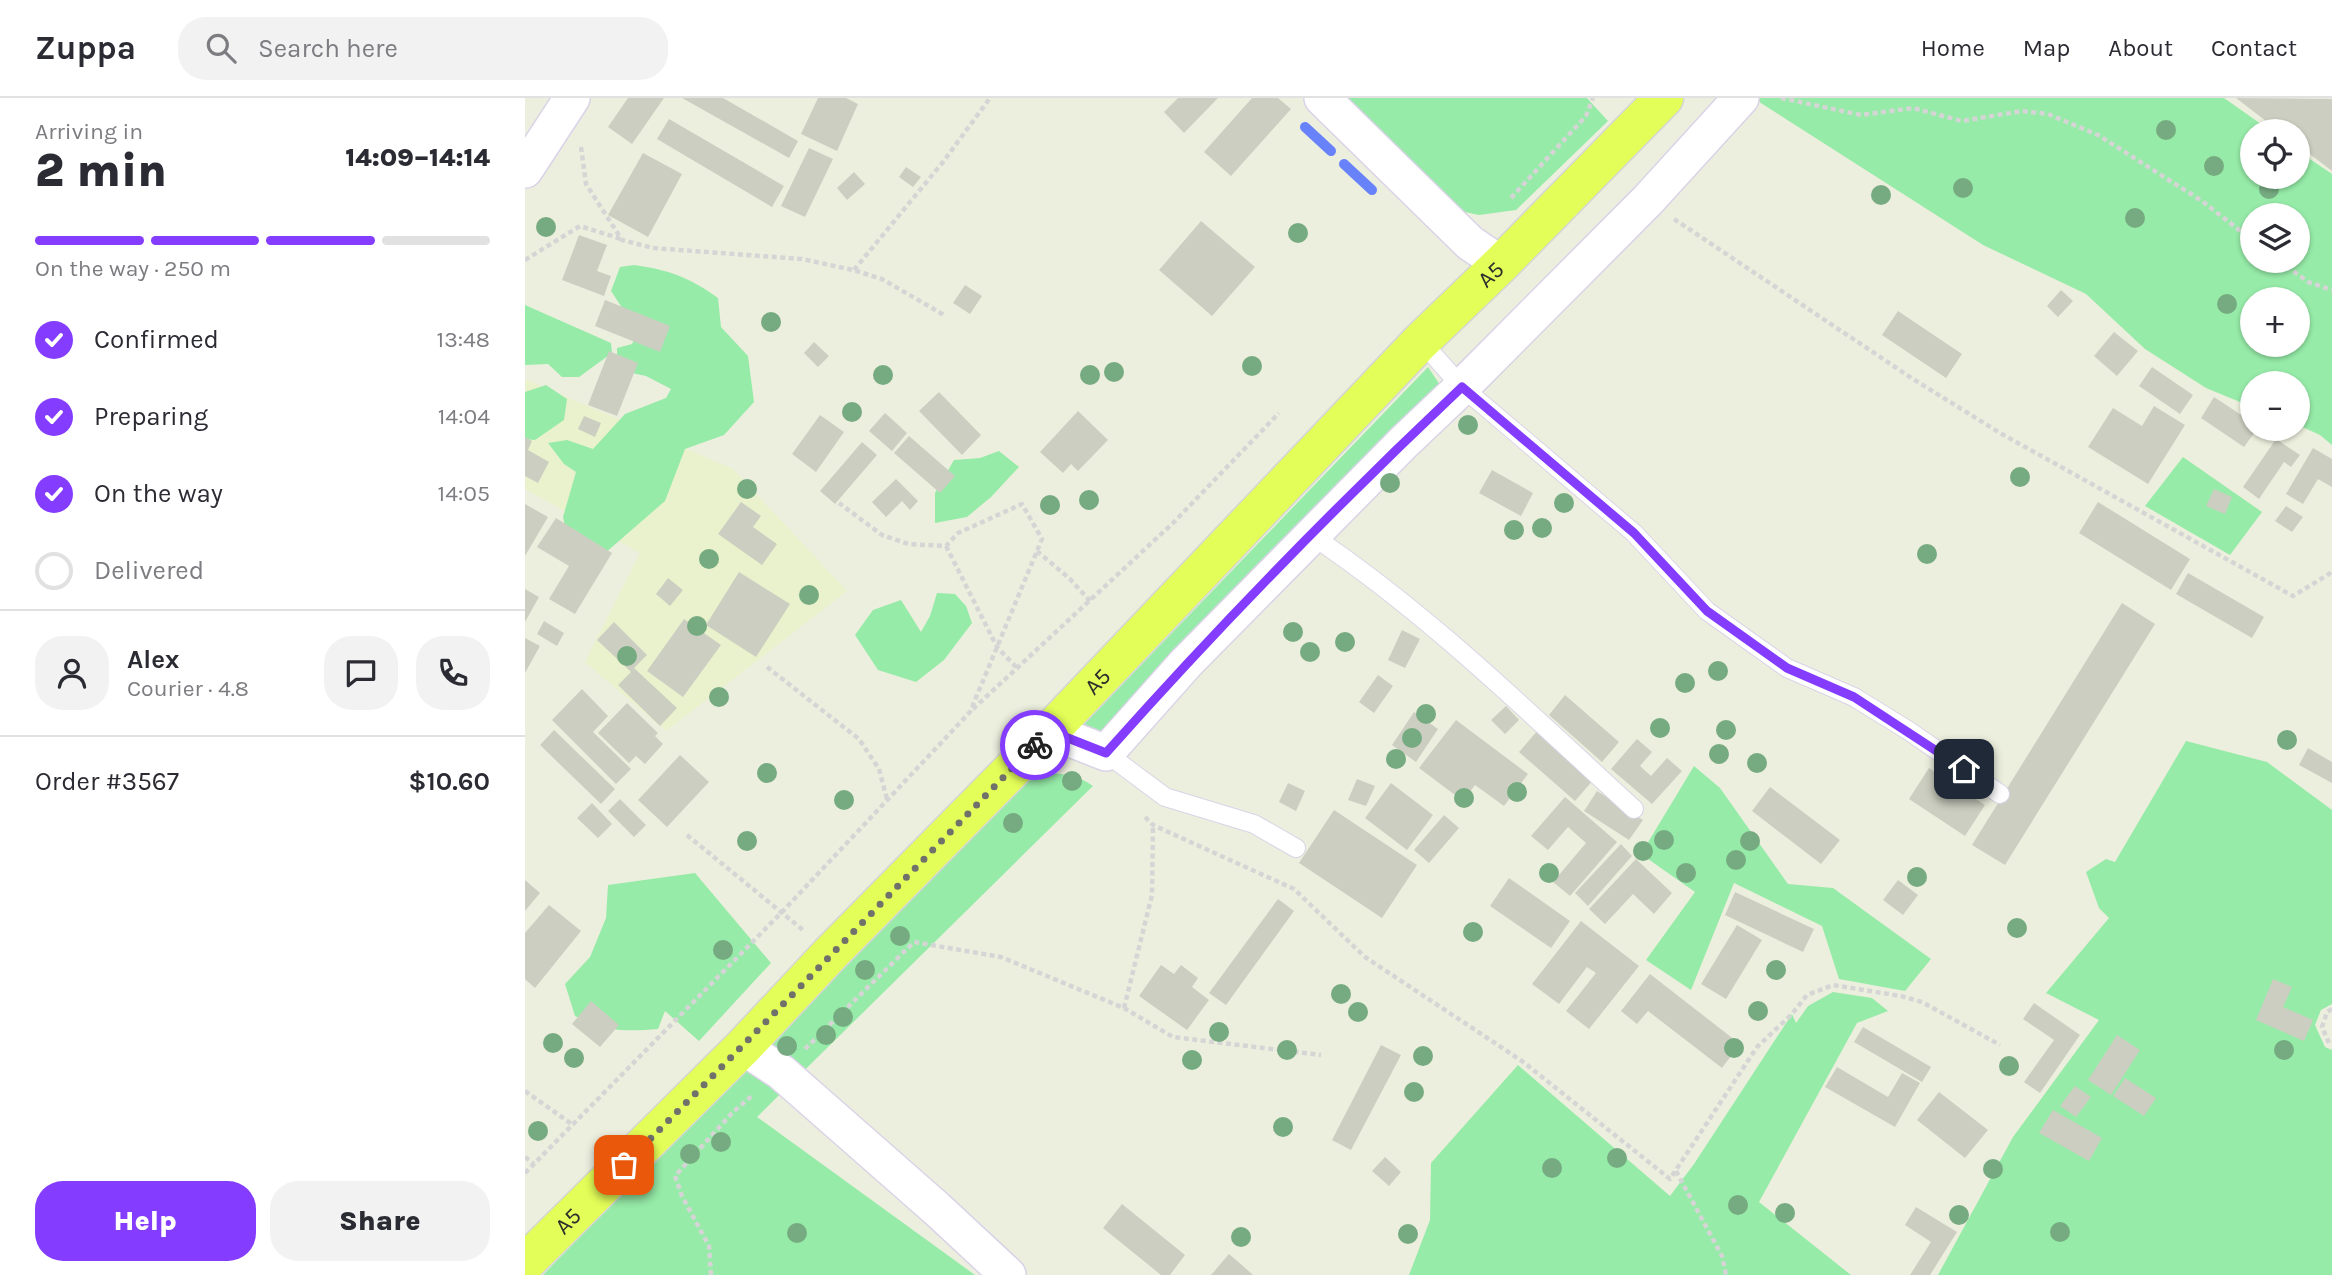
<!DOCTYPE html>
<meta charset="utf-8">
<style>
body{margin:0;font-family:Karla,sans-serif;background:#f2f2f3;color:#2b2b33;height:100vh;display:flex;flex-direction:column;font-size:26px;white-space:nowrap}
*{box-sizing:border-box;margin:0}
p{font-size:23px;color:#7c7c81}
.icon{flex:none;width:38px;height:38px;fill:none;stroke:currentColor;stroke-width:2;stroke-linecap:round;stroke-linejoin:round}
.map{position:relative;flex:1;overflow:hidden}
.side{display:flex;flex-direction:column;background:#fff;width:525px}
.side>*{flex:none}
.buttons{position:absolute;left:1715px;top:21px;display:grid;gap:14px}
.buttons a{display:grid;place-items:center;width:70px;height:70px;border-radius:50%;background:#fff;box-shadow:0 2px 5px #0004;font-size:35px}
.pin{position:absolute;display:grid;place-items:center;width:60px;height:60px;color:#fff;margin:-30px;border-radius:14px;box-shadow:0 4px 10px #0006}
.courier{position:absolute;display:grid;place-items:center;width:70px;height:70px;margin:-35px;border:5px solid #843cff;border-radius:50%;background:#fff;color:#222;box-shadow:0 2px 9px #0007}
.headline em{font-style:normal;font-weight:800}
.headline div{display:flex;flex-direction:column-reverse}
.headline{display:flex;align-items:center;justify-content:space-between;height:119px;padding:0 35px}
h1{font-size:46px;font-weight:800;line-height:52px}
.bar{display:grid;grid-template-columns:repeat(4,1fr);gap:10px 7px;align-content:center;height:84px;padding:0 35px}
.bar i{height:9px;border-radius:5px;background:#e1e1e2}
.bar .active{background:#843cff}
.bar p{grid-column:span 4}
.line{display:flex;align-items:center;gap:18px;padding:0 35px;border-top:2px solid #e1e1e2}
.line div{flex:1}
.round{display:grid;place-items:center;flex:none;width:74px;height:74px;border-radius:28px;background:#f2f2f3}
ol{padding:0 35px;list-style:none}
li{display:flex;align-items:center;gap:21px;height:77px}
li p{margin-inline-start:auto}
li .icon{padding:7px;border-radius:50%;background:#843cff;color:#fff;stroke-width:4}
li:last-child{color:#7c7c81}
li i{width:38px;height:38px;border:4px solid #e1e1e2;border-radius:50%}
.primary-button{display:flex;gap:14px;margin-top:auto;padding:14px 35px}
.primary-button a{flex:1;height:80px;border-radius:28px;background:#843cff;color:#fff;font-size:28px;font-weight:800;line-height:80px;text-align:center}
.primary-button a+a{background:#f2f2f3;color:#2b2b33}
header{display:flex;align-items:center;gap:42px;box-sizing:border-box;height:98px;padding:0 35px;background:#fff;border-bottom:2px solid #e1e1e2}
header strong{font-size:33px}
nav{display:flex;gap:38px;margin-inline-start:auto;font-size:24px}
.search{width:490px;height:63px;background:#f2f2f3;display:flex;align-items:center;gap:18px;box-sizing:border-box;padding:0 24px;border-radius:28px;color:#7c7c81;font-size:26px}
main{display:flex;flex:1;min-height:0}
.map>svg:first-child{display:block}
.education{fill:#e9f2cd}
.green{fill:#96eba8;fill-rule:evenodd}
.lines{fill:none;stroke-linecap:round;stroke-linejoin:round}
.stream{stroke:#6882fa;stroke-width:10}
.building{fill:#cccec1}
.service-casing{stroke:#dad3e7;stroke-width:20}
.minor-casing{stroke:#dad3e7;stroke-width:38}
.trunk-casing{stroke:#d5d5d5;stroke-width:41}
.path{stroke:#d5d5d5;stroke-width:4.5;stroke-dasharray:5 3.5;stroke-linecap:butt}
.service{stroke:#fff;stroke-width:18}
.minor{stroke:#fff;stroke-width:35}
.trunk{stroke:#e3fe58;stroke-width:38}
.tree{fill:#76ab81}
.done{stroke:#70716b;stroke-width:7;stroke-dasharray:0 12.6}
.route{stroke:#843cff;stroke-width:9}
.labels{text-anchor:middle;stroke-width:7;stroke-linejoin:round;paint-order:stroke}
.street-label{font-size:23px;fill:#2d2d2d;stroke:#fff}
</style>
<header>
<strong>Zuppa</strong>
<div class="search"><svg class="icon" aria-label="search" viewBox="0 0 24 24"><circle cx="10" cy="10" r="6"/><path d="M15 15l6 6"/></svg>Search here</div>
<nav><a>Home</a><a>Map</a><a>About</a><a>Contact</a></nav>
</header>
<main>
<section class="side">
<div class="headline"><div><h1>2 min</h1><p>Arriving in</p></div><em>14:09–14:14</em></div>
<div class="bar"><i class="active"></i><i class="active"></i><i class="active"></i><i></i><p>On the way · 250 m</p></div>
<ol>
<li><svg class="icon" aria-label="check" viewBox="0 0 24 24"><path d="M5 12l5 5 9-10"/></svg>Confirmed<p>13:48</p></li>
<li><svg class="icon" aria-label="check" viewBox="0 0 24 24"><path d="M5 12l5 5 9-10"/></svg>Preparing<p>14:04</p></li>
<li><svg class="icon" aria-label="check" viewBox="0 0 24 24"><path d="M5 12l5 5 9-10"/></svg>On the way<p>14:05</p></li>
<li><i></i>Delivered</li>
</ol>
<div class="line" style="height:126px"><a class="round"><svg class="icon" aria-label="person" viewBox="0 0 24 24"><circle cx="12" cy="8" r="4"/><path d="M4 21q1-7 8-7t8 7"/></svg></a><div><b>Alex</b><p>Courier · 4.8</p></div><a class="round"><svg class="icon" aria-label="chat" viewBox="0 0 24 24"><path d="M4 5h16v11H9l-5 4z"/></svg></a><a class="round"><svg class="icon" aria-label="phone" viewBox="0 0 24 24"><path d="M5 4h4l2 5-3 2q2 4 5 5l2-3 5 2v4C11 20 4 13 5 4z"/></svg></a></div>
<div class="line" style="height:91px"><div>Order #3567</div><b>$10.60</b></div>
<div class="primary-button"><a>Help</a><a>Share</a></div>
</section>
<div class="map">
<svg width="1807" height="1177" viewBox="0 0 1807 1177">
<rect width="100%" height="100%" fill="#edefde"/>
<path class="education" d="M0,281l208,90 114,122 -181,140 -81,-69 55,-109 -115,-64z"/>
<path class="green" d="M816,0h246l21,23 -92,89 -37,5 -14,-3z
M1228,0h471l47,33h-19v46h46v-26l34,23v271l-12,-10 -22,-10v-42h-46v24l-46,-19 -61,-39 -59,-55 -103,-49zM1727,117h46v46h-46zM1727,201h46v46h-46z
M109,167c35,5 55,12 84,33l3,29 27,29 6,46 -30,33 -39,14 -20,52 -61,53 -35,-10 -6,-27 13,-45 -12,-8 -16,-21 19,-3 26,9 32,-35 41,-16 5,-9 -25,-13 -29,-6v-22l15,-4 6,-12 -27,-41 9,-24z
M0,207l86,38 1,10 -33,24h-17l-14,-13 -23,1z
M903,269l16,24 -353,362 -23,-12z
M21,287l21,14 -3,21 -29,20 -10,-1v-47z
M474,353l20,16 -28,30 -24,20 -32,6v-30l19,-33 26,-2z
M1658,359l79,55 -32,43 -85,-49z
M412,495l18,1 11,12 6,17 -28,37 -28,22 -38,-12 -23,-35 18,-25 28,-10 20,32 9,-16z
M1661,643l81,21 65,48v194l-11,6 -6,15 10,22 7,3v225h-394l75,-138 86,-117 -53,-27 63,-75 -10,-10 -13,-36 20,-13 9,3z
M1169,668l26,22 68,96 45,4 98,71 -26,32 -66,-12 -17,-53 -88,-43 -43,107 -45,-30 49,-68 -54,-38z
M522,675c17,0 32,3 46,13l-336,331 218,158h-432l180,-185 285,-300z
M170,775l76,90 -72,78 -34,-30 -7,18c-33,3 -54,2 -83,-13l-10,-32 25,-27 16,-39 2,-33z
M1308,894l39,6 16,13 -31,12 -98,179 92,73h-442l21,-55 1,-57 87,-98 152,131 24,-32 98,-150 4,9 12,-17z"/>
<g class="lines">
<path class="stream" d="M780,29l26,24
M819,66l28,26"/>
</g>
<path class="building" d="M103,0h36l-32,46 -24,-17z
M157,0h41l75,43 -9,17z
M293,0h28l12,6 -21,47 -36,-17z
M653,0h40l-34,35 -20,-21z
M727,0h26l13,11 -60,67 -27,-24z
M1711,0l96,1v72l-34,-26v-14h-19z
M144,21l115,67 -12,21 -115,-68z
M284,50l24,11 -28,58 -24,-11z
M118,55l39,21 -34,63 -40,-22z
M381,69l15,10 -8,10 -14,-10z
M329,74l11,12 -18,16 -10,-12z
M676,123l54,46 -43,49 -53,-46z
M54,137l28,10 -10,26 14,5 -7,20 -42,-16z
M440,187l17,11 -12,18 -17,-11z
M1536,192l12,11 -15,16 -11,-11z
M80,202l65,26 -10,26 -65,-26z
M1373,213l64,43 -16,24 -64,-43z
M1589,234l24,19 -21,25 -23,-20z
M289,244l15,14 -11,11 -14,-14z
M84,253l29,12 -21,53 -29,-11z
M1627,269l41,28 -13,19 -41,-28z
M414,294l42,43 -19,20 -43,-44z
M1689,299l38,25v7h5l-13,18 -43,-29z
M1629,308l31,19 -37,59 -60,-37 25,-39 29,18z
M553,313l30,29 -30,31 -7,-7 -8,9 -23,-21z
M360,315l22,20 -15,18 -23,-20z
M295,317l24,17 -28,40 -24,-18z
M59,318l17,7 -6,14 -17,-8z
M384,338l46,40 -15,17 -46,-40z
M0,339l7,4 -4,9 21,12 -11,21 -13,-7z
M1751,341l24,16 -9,12 -7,-5 -25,37 -16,-12z
M337,344l15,13 -42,49 -15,-13z
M1788,350l19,11v28l-14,-8 -15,25 -17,-10z
M967,372l41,23 -12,23 -42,-23z
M371,381l22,22 -8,9 -8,-9 -16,16 -14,-15z
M1689,391l18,8 -7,17 -19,-8z
M216,404l20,14 -8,11 24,17 -15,21 -44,-31z
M1573,404l92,57 -19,31 -92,-57z
M0,406l23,13 -23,39z
M1761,408l17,11 -11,15 -17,-11z
M31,420l56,35 -37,61 -26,-15 20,-33 -32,-19z
M214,474l51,32 -34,53 -50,-32z
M1663,475l76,44 -12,21 -76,-44z
M143,480l15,12 -13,16 -14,-12z
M0,491l14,8 -14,25z
M1597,505l33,21 -150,241 -33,-20z
M159,521l37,26 -38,52 -36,-26z
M19,523l20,12 -7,13 -20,-12z
M89,524l33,33 -13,13 43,40 -17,18 -42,-41 13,-13 -34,-32z
M877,532l18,9 -15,29 -17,-8z
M0,540l15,8 -15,27z
M853,577l15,11 -19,27 -15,-11z
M57,591l26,27 -15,16 38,37 -15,15 -64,-64z
M1040,597l54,47 -17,20 -53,-47z
M102,605l31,30 -3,3 8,8 -18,20 -9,-8 -7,7 -31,-30z
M981,608l13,14 -14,14 -14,-14z
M889,614l24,17 -22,33 -24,-17z
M931,622l72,54 -24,32 -29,-21 -12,16 -44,-33z
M29,632l61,59 -14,15 -61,-59z
M1013,632l56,49 -19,22 -56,-49z
M1112,641l15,13 -12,14 11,10 16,-18 15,13 -30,33 -41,-35z
M1783,650l24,14v21l-33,-18z
M155,657l29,27 -42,45 -29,-27z
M1404,670l56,37 -20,31 -56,-37z
M832,681l18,7 -9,20 -18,-6z
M763,685l17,8 -9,20 -17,-9z
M866,685l42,32 -26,35 -42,-32z
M1245,689l70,53 -19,24 -69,-53z
M1072,693l46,29 -14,20 -45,-29z
M1040,699l52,45 -47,54 -17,-14 33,-39 -18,-16 -20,23 -17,-14z
M95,701l26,26 -12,12 -26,-26z
M67,705l20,21 -14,14 -21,-20z
M809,712l83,55 -35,53 -83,-55z
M919,717l15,13 -30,35 -15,-13z
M1096,746l11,12 -44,50 -13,-13z
M1111,761l36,34 -18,21 -21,-20 -28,30 -16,-15z
M984,780l61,43 -19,27 -61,-42z
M0,782l15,13 -15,18z
M1373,782l20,15 -15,20 -20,-15z
M1210,794l79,37 -11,23 -78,-37z
M753,801l16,12 -68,94 -17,-12z
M24,807l32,26 -46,57 -10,-9v-46z
M1056,823l58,45 -50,63 -23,-18 30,-38 -9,-6 -28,37 -27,-20z
M1212,827l25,15 -36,59 -25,-15z
M636,867l13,9 7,-9 17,13 -6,9 17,13 -22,30 -48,-34z
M1125,876l90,70 -18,24 -74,-57 -11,13 -16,-13z
M1748,881l19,8 -9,20 30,13 -9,21 -48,-21z
M66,903l28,24 -19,22 -28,-23z
M1509,905l46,32 -40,58 -16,-11 30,-42 -31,-21z
M1338,929l68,40 -9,15 -68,-40z
M1592,937l23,15 -29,45 -23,-15z
M856,947l20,10 -50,95 -19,-10z
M1312,969l51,30 14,-24 18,10 -25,44 -70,-40z
M1600,980l31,20 -12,18 -31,-20z
M1550,988l16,11 -15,20 -16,-11z
M1414,994l49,38 -23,28 -48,-38z
M1528,1012l49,28 -13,23 -50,-28z
M860,1059l16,15 -12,14 -17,-15z
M597,1106l63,51 -15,20h-9l-58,-47z
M1391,1109l41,25 -27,43h-20l21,-33 -26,-17z
M704,1156l14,12 10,9h-42z"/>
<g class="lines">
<defs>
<path id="service" d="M896,243l41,46 172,146 73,78 80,57 67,29 55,34 91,63
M786,437c118,79 219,179 323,274
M581,655l59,44 89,27 42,24"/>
<path id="minor" d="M797,0l148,145 31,21
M0,72l47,-72
M525,633l56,22 80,-90 218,-221 58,-55 186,-187 93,-102
M218,949l38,25 156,137 71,66"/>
<g id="trunk">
<path id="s1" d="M0,1165l218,-216 87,-93 220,-223 371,-390 80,-77 163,-166"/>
</g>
</defs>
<use href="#service" class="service-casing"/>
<use href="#minor" class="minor-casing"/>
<use href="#trunk" class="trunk-casing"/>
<path class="path" d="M1256,0l80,17 52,-7 49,13 60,-10 26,3 50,21 104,66 50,39
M56,49l5,37 36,56 31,8 149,11 51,11 29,9 62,36
M986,100l75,-82 7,-18
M1149,121l239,160 87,54 293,163 36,-22 3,-4
M0,162l55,-34 41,13
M1755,163l28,21 24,8
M329,172l89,-108 47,-64
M421,448l51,101 20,21
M512,453l33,28 20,22
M242,569l92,72 20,30 8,30
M448,611l200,-186 106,-110
M620,719l8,8 141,64 71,68 157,104 148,118 87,-132 35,-33 15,-19 26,-10 68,11 21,6 78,43
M162,737l116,95
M599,910l28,-113 1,-70
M1807,911l-5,3 -5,15 7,16h3
M280,951l109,-107 87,15 123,51 49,29 148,18
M0,993l48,34
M0,1059l9,7
M1151,1073l46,85 4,19
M0,1075l257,-261 188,-200 72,-173 -20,-35 -64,29 -12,13 -38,-2 -26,-9 -43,-32
M186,1177l-2,-29 -27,-50 -7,-20 58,-64 21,-18"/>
<use href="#service" class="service"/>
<use href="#minor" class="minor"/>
<use href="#trunk" class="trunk"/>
</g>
<g class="tree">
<circle cx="1641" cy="32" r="10"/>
<circle cx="1689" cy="68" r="10"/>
<circle cx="1438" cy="90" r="10"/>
<circle cx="1744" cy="91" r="10"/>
<circle cx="1356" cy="97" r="10"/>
<circle cx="1610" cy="120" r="10"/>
<circle cx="21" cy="129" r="10"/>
<circle cx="773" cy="135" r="10"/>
<circle cx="1702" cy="206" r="10"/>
<circle cx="246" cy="224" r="10"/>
<circle cx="727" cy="268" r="10"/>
<circle cx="589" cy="274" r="10"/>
<circle cx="358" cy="277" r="10"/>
<circle cx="565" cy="277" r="10"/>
<circle cx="327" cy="314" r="10"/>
<circle cx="943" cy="327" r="10"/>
<circle cx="1495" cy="379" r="10"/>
<circle cx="865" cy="385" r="10"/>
<circle cx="222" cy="391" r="10"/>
<circle cx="564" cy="402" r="10"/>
<circle cx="1039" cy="405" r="10"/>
<circle cx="525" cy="407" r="10"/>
<circle cx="1017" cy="430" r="10"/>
<circle cx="989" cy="432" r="10"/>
<circle cx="1402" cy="456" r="10"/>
<circle cx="184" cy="461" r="10"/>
<circle cx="284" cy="497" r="10"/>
<circle cx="172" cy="528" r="10"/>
<circle cx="768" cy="534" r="10"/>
<circle cx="820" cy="544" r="10"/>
<circle cx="785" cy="554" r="10"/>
<circle cx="102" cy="558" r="10"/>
<circle cx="1193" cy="573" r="10"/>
<circle cx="1160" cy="585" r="10"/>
<circle cx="194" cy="599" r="10"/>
<circle cx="901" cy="616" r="10"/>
<circle cx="1135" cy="630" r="10"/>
<circle cx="1201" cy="632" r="10"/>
<circle cx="887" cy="640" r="10"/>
<circle cx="1762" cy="642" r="10"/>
<circle cx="1194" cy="656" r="10"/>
<circle cx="871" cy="661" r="10"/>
<circle cx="1232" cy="665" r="10"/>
<circle cx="242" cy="675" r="10"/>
<circle cx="547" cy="683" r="10"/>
<circle cx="992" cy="694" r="10"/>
<circle cx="939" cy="700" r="10"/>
<circle cx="319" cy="702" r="10"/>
<circle cx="488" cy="725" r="10"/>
<circle cx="1139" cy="742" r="10"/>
<circle cx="222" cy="743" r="10"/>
<circle cx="1225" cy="743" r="10"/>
<circle cx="1118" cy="753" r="10"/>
<circle cx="1211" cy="762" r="10"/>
<circle cx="1024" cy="775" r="10"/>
<circle cx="1161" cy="775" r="10"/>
<circle cx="1392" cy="779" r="10"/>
<circle cx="1492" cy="830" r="10"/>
<circle cx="948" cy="834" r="10"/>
<circle cx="375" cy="838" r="10"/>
<circle cx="198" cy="852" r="10"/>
<circle cx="340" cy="872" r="10"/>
<circle cx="1251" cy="872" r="10"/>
<circle cx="816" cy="896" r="10"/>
<circle cx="1233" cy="913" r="10"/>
<circle cx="833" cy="914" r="10"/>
<circle cx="318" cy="919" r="10"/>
<circle cx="694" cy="934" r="10"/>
<circle cx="301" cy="937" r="10"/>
<circle cx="28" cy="945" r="10"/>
<circle cx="262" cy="948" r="10"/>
<circle cx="1209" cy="950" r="10"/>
<circle cx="762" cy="952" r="10"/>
<circle cx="1759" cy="952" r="10"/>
<circle cx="898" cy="958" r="10"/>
<circle cx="49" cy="960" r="10"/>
<circle cx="667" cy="962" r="10"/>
<circle cx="1484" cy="968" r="10"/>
<circle cx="889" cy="994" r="10"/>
<circle cx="758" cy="1029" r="10"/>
<circle cx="13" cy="1033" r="10"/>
<circle cx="196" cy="1044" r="10"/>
<circle cx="165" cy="1056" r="10"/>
<circle cx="1092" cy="1060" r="10"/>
<circle cx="1027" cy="1070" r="10"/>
<circle cx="1468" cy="1071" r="10"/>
<circle cx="1213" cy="1107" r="10"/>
<circle cx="1260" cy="1115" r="10"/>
<circle cx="1434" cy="1117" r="10"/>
<circle cx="1535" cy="1134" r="10"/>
<circle cx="272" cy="1135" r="10"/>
<circle cx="883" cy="1136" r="10"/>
<circle cx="716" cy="1139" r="10"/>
</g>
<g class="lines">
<path class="done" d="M99,1067c139,-138 274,-280 411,-420"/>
<path class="route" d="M510,647l15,-14 56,22c113,-127 232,-249 356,-366l172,146 73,78 80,57 67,29 110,72"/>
</g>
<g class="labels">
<g class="street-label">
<text dy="8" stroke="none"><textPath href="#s1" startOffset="1382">A5</textPath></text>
<text dy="8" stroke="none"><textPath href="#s1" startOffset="816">A5</textPath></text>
<text dy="8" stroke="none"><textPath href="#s1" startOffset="60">A5</textPath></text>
</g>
</g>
</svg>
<div class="buttons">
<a><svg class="icon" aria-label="locate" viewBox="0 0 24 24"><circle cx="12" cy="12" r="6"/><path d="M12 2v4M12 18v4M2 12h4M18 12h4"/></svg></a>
<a><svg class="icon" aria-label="layers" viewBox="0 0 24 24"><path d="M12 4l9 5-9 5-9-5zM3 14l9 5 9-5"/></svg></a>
<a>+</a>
<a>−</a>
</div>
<div class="pin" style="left:99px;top:1067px;background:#ea580c"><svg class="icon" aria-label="bag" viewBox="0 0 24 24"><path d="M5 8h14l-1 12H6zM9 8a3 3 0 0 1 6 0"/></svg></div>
<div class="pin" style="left:1439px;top:671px;background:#1f2937"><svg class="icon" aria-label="home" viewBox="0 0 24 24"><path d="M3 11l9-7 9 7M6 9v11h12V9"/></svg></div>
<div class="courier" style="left:510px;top:647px"><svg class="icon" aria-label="bike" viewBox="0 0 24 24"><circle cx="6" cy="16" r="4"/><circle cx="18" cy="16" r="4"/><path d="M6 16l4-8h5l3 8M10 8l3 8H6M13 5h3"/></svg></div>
</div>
</main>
